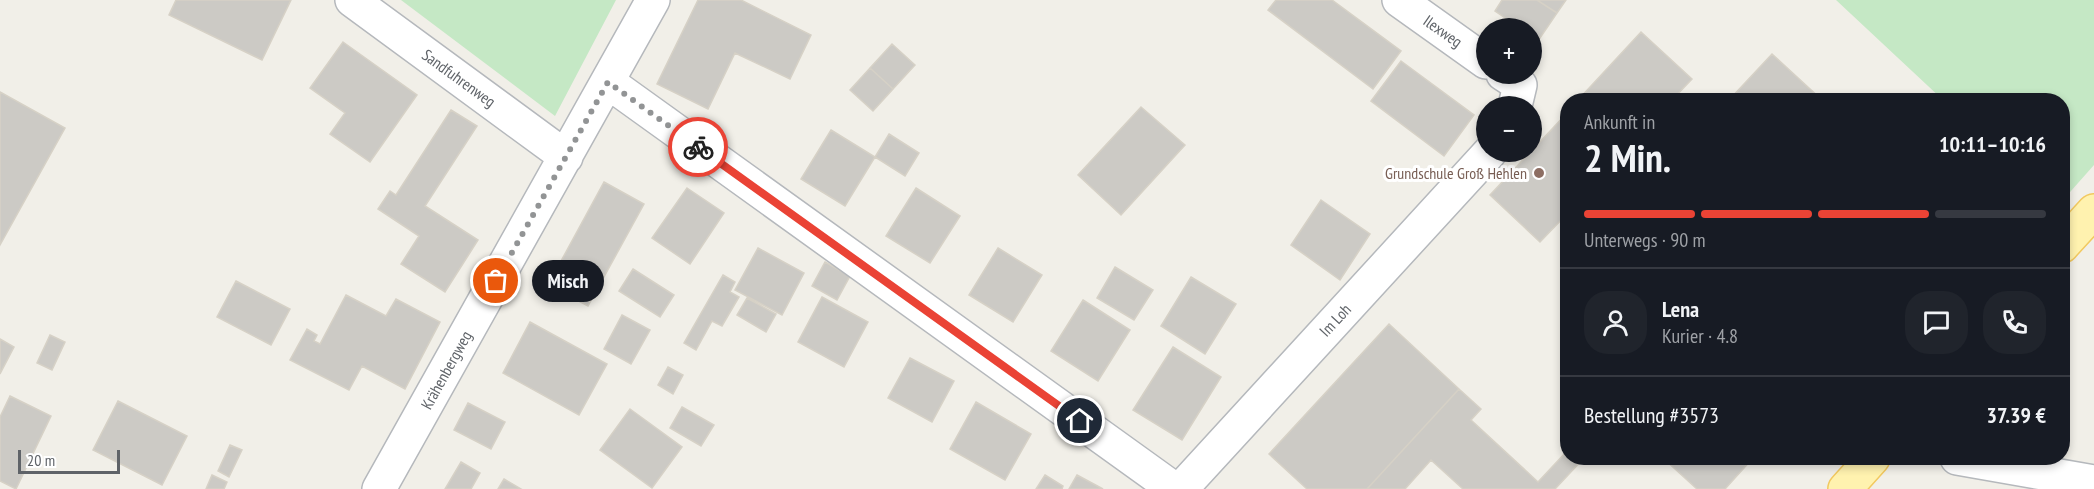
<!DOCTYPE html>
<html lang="de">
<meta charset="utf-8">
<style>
body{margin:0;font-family:"PT Sans Narrow",sans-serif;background:#20242c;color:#f1f3f6;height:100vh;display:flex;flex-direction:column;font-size:22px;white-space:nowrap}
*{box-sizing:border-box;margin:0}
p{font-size:20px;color:#9ea1a6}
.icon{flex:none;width:33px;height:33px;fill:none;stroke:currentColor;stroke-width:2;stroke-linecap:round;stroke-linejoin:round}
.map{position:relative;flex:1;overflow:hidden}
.side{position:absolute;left:1560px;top:93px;width:510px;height:372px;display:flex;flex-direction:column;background:#171b24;border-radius:24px;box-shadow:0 3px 9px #0003}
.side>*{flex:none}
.tools{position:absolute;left:1476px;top:18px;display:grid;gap:12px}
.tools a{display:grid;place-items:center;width:66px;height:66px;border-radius:50%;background:#171b24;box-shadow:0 3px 9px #0003;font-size:30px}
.scale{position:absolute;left:18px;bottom:15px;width:102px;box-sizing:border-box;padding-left:6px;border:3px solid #5f6368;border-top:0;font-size:16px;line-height:21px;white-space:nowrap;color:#5f6368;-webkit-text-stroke:4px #fff;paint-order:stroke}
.pin{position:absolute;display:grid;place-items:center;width:51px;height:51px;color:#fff;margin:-26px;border:3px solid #fff;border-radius:50%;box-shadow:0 2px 6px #0007}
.courier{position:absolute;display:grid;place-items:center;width:60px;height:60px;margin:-30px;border:4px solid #ea4335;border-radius:50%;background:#fff;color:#222;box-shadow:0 2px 8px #0007}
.bubble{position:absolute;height:42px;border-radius:21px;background:#171b24;box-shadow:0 3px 9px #0003;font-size:20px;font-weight:800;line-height:42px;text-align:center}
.overview em{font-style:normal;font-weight:800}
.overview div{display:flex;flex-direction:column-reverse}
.overview{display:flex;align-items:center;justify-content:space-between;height:102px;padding:0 24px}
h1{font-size:39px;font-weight:800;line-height:45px}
.bar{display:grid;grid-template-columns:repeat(4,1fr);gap:9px 6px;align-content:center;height:72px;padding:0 24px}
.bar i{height:8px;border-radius:4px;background:#363941}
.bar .selected{background:#ea4335}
.bar p{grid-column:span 4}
.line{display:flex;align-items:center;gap:15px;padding:0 24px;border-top:2px solid #363941}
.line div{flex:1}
.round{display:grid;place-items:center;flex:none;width:63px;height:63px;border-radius:24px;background:#20242c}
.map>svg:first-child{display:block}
.green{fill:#c5e8c5}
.building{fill:#cccac5;stroke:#d6d1c6;stroke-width:1.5}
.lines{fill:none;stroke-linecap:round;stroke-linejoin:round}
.minor-casing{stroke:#b5b8bc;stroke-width:36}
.major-casing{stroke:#f2c960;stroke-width:36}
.minor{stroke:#fff;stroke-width:33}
.major{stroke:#fff2af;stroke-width:33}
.done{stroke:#929495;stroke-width:6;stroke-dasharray:0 10.8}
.route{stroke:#ea4335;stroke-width:8}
.education-dot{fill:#8d6e63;stroke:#fff;stroke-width:2}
.labels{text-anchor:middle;stroke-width:6;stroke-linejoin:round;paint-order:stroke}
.street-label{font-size:16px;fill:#5f6368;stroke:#fff}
.education-label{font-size:16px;fill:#785e54;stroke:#fff;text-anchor:end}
</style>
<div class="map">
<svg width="2094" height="489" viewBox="0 0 2094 489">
<rect width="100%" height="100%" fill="#f1efe8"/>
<path class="green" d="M401,0h215l-61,116z
M1836,0h258v165l-31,35 -1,-100h-119z"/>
<path class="building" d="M176,0h115l-29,60 -93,-45z
M698,0h43l70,35 -21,44 -55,-26 -27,56 -51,-25z
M1276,0h56l69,51 -28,38 -105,-79z
M1502,0h35l20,13 -19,28 -6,-5v-8h-12l-25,-17z
M1537,0h29l-9,13z
M1641,32l51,47 -20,21h-94z
M343,42l74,53 -47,67 -40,-28 15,-21 -35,-25z
M892,44l23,21 -22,24 -23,-21z
M1772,54l50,46h-93z
M1401,61l73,54 -30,41 -73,-55z
M870,68l23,21 -20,22 -23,-21z
M0,92l65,36 -65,117z
M1141,107l44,38 -64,70 -43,-40z
M451,110l26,16 -52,80 53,34 -33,52 -44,-28 18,-28 -41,-27 12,-18 6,4z
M1568,112v101l-28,29 -50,-47z
M831,130l44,27 -30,49 -44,-27z
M889,134l30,19 -14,23 -30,-19z
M604,182l40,22 -56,102 -40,-21z
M687,188l37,25 -34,51 -38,-26z
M916,188l44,28 -30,47 -44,-27z
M1321,200l49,34 -30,46 -49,-35z
M758,248l46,25 -22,42 -47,-25z
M998,248l44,27 -29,47 -44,-27z
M825,262l25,14 -13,24 -25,-14z
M1115,267l38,23 -19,30 -37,-22z
M633,269l41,26 -14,22 -41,-26z
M723,275l12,7 -5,10 9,5 -17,29 -10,-5 -16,29 -12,-7z
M1191,277l45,27 -31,50 -44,-28z
M236,281l54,28 -19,36 -54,-28z
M346,295l40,21 10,-17 44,23 -35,67 -43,-23 -13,24 -59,-30 17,-31 10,6 -3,6 6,3z
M822,297l46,25 -24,45 -46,-25z
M747,298l29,16 -10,18 -29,-17z
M1083,300l47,30 -32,51 -47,-30z
M622,315l28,15 -19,34 -27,-15z
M530,322l77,42 -28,51 -76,-42z
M1389,324l70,65 -92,100h-60l-38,-35z
M50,335l15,7 -13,28 -15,-7z
M0,339l14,8 -14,27z
M1173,347l48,30 -39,63 -49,-30z
M910,358l44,23 -22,41 -44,-24z
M668,367l15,8 -10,19 -15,-9z
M1459,389l22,20 -10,11 67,62 30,-32v8h16l-29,31h-92l-32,-29 -26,29h-38z
M10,396l41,20 -35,73 -16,-8v-64z
M118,401l69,35 -25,49 -69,-35z
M976,402l55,32 -26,46 -55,-31z
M468,403l37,19 -14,27 -37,-19z
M682,407l32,18 -13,21 -31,-18z
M630,409l52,38 -30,41 -52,-38z
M230,445l12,5 -13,27 -11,-6z
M1663,458h90l-28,31h-28z
M461,462l19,11 -9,16h-26z
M212,475l15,7 -3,7h-18z
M1045,475l18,11 -1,3h-26z
M1077,475l26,14h-34z
M504,479l17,10h-23z"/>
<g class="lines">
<defs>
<path id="minor" d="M352,0l214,157
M1399,0l87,62
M1503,74l17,11 -5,21
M608,82l566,407
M1957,458l137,24
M379,489l274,-489
M1181,489l309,-337"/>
<path id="major" d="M2062,246l32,-35
M1845,489l28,-31"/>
</defs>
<use href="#minor" class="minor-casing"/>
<use href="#major" class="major-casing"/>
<use href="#minor" class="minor"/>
<use href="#major" class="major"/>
</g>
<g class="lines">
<path class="done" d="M496,281l112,-199 90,65"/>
<path class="route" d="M698,147l382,274"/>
</g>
<circle class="education-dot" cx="1539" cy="173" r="6"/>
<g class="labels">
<g class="street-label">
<text transform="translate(1443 31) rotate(35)" y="6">Ilexweg</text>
<text transform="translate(459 78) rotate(36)" y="6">Sandfuhrenweg</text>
<text transform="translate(1335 320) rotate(-47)" y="6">Im Loh</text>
<text transform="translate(446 370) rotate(-61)" y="6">Krähenbergweg</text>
</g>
<g class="education-label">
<text x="1527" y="179">Grundschule Groß Hehlen</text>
</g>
</g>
</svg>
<div class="tools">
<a>+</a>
<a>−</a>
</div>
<div class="scale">20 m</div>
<div class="pin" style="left:496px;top:281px;background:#ea580c"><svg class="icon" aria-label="bag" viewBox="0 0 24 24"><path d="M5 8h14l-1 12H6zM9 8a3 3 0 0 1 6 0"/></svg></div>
<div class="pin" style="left:1080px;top:421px;background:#1f2937"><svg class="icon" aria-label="home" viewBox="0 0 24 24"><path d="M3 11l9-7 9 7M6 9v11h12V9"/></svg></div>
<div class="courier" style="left:698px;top:147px"><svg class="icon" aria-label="bike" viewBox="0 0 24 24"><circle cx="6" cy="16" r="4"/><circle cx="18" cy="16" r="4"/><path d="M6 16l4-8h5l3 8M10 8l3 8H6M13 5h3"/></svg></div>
<div class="bubble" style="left:532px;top:260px;width:72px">Misch</div>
<section class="side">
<div class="overview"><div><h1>2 Min.</h1><p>Ankunft in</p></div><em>10:11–10:16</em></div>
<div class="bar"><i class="selected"></i><i class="selected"></i><i class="selected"></i><i></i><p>Unterwegs · 90 m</p></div>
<div class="line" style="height:108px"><a class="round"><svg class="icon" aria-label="person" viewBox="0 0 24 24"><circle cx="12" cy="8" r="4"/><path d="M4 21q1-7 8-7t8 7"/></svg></a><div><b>Lena</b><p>Kurier · 4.8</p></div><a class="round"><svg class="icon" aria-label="chat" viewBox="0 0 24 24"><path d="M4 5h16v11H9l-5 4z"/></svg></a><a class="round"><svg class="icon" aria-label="phone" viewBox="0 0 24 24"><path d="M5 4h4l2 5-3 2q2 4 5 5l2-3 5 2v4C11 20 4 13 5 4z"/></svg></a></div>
<div class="line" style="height:78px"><div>Bestellung #3573</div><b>37.39 €</b></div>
</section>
</div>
